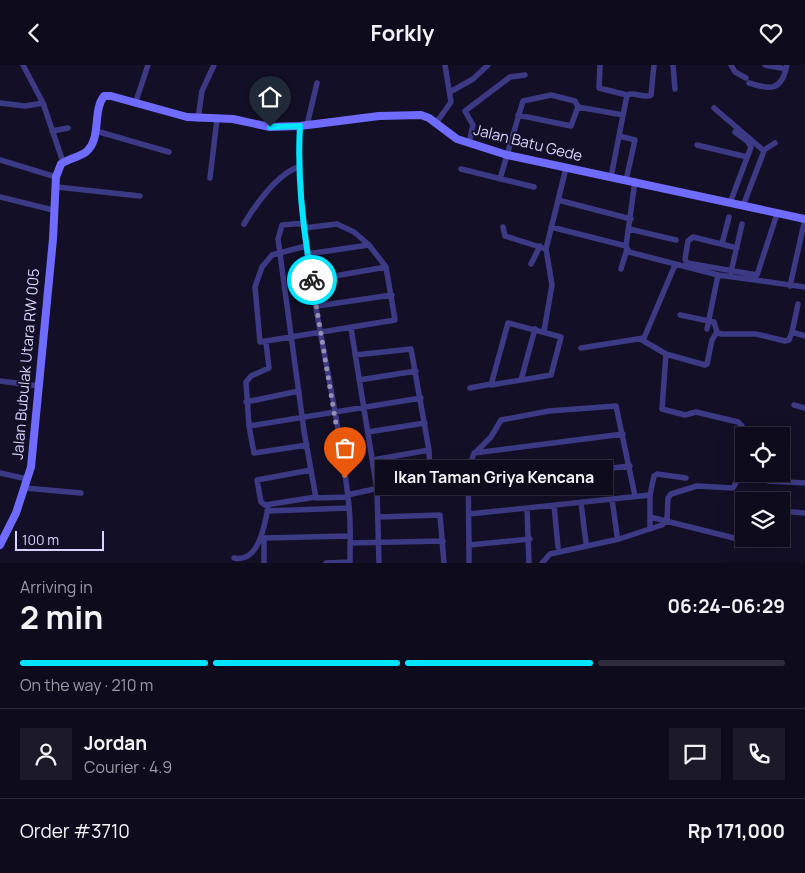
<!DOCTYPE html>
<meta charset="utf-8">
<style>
body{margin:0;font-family:Manrope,sans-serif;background:#1c1929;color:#f1f3f6;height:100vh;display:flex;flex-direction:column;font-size:19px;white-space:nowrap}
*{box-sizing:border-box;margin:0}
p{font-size:16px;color:#9b9ba3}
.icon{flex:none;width:28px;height:28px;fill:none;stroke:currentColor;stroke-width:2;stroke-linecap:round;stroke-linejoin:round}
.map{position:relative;height:498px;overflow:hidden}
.panel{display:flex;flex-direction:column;background:#0e0b1c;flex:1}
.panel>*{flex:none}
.controls{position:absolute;left:735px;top:362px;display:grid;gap:10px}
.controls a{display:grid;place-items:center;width:55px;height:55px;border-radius:0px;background:#0e0b1c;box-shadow:0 5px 20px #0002,0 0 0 1px #2e2b3b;font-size:25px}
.scale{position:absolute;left:15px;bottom:12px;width:89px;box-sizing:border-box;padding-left:5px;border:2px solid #d9d4ff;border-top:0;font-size:14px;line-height:18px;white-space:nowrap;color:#d9d4ff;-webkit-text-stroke:4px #130f26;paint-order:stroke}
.pin{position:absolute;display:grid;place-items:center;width:42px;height:42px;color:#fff;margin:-51px -21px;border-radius:50% 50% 50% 0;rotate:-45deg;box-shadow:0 0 5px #0007}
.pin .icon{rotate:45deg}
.courier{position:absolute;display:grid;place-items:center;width:50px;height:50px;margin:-25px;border:4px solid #00e5ff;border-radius:50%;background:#fff;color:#222;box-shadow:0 1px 6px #0007}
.bubble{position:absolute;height:35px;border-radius:0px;background:#0e0b1c;box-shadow:0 5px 20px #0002,0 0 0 1px #2e2b3b;font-size:16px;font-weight:700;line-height:35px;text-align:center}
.headline em{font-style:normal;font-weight:700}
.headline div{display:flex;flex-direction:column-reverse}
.headline{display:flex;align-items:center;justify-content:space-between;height:85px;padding:0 20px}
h1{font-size:32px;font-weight:700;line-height:38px}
.bar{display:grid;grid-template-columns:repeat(4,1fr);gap:8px 5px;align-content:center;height:60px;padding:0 20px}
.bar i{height:6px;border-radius:4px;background:#2e2b3b}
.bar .current{background:#00e5ff}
.bar p{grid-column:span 4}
.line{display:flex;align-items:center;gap:12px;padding:0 20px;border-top:1px solid #2e2b3b}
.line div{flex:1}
.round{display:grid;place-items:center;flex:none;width:52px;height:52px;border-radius:0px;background:#1c1929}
header{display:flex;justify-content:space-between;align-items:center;height:65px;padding:0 20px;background:#0e0b1c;font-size:22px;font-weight:700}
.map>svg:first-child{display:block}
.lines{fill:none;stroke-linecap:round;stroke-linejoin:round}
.street{stroke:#3d3a85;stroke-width:5.5}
.secondary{stroke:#6f6bff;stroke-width:8}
.done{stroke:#948fb3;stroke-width:5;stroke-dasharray:0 9}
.route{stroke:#00e5ff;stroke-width:6}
.labels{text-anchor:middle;stroke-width:4;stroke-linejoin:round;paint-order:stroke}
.street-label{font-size:15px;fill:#d9d4ff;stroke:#130f26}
</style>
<header><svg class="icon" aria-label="back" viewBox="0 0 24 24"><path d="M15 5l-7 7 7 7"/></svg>Forkly<svg class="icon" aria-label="heart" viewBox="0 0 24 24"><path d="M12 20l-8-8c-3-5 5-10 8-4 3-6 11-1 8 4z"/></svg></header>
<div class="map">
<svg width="805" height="498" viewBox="0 0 805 498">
<rect width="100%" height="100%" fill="#130f26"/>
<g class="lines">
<path class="street" d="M23,0l20,38 20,59
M600,0l-1,23 28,7
M673,0l2,24
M731,0l4,7 11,6
M765,0l21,4 1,-4
M749,18c20,6 31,9 37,-14
M450,27l23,-13 15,-14
M0,38l25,3 18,-3
M135,39l13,-39
M714,43l50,43 -21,55
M518,50l53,11 7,-19 45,8
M198,54l4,-28 12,-26
M436,58l15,-21 -6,-37
M307,60l10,-42
M300,61c-6,128 36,253 49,380 2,19 1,38 1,57
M52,66l16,-3
M96,66l73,21
M619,71l16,4 -9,40
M469,78l4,-18 -8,-14 45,-34 15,-2
M697,80l50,12
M764,85l11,-7
M0,95l56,17
M461,104l73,18
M611,112l16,-82c7,-4 17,4 24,0l3,-30
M210,113l7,-59
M500,114l23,-78 28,-6 24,6 3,6
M635,116l-9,65 3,6 89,23 87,12
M57,122l83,9
M0,132l53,13
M558,135l73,19
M730,138l21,-56 -4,-6 -12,-9
M304,158l-22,2 -4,14 26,192 12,67 32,-1
M244,159c11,-19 34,-51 55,-57
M503,162l2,9 41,13
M551,162l75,19
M304,163l33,-4 17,8 15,13 17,22 9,53 -135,22 -5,-55 7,-20 10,-12 34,-9
M629,164l47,11
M722,179l7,-27
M737,183l-44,-11 -5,4 -3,18 2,4 70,12 20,-61
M307,189l62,-9
M531,199l9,-18
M621,204l6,-20
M731,207l11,-48
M312,215l74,-13
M790,221l15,-67
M317,241l75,-11
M680,250l34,7 3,10 4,2h35l29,7 4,-1 3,-8 13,4
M508,258l53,14 -10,38 -60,10z
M351,263l26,162 2,73
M707,264l11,-54
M544,266l8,-46 -6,-36 20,-81
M792,267l6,-28
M642,275l24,14 39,11 2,-1 5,-24 5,-8
M581,283l63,-10 31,-73
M359,315l57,-9
M521,315l14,-51
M0,316l40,5
M470,323l21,-4
M246,337l53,-11
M794,340l11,3
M249,361l-3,-44 5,-6 18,-8 -3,-26
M368,367l57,-9
M307,380l-53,8 -5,-27 172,-28
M476,387l15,-15 10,-17 48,-9 67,-5 19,90
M373,395l56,-10
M311,405l-54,10 4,22 4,3 51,-8
M0,408l27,6
M746,409l23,7 36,2
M468,419l162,-18
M25,423l56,5
M347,430l83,-18 -1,-27 -18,-101 -56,6
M612,434l5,36
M581,438l5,40
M554,440l4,42
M527,443l2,55
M267,446l82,-3
M781,446l24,2
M469,449l181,-19
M378,452l62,-2 4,48
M650,452l88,22h7
M650,462v-32l4,-19 3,-2 29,4
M530,474l-61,6 -1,-74 6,-18 149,-19
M350,478l93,-2
M234,493c25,5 30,-32 34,-49
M264,498v-25l86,-2
M326,498l24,-1
M469,498v-18
M542,498l8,-9 69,-15 43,-14 5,-5 1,-22 3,-4 26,-8 36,2 9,-16v-46l-4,-4 -42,-10 -11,3 -23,-6 4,-55"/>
<path class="secondary" d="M0,480l16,-32 15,-46 22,-228 3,-62 5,-13c7,-5 18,-7 25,-12 16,-13 6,-41 18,-56h7l76,21 46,2 37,8 30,-1 79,-10 42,-1 8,3 28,21 50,16 298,64"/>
</g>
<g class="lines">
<path class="done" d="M312,215l33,198"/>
<path class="route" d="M270,62l30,-1c-3,51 3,104 12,154"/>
</g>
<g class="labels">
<g class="street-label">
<text transform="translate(528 78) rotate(14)" y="5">Jalan Batu Gede</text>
<text transform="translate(26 299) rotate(-85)" y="5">Jalan Bubulak Utara RW 005</text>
</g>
</g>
</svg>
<div class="controls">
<a><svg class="icon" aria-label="locate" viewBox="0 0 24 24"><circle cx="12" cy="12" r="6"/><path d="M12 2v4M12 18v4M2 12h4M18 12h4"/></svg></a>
<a><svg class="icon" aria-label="layers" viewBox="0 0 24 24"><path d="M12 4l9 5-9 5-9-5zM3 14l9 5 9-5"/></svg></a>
</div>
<div class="scale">100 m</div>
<div class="pin" style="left:345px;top:413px;background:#ea580c"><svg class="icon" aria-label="bag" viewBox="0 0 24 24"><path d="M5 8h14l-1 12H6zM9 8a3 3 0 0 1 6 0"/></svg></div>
<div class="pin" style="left:270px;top:62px;background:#1f2937"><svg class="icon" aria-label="home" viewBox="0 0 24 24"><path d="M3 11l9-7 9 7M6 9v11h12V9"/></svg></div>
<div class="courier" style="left:312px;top:215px"><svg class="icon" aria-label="bike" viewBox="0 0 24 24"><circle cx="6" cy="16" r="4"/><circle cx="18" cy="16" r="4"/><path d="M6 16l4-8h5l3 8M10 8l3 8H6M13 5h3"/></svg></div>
<div class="bubble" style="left:375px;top:395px;width:238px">Ikan Taman Griya Kencana</div>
</div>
<section class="panel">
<div class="headline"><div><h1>2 min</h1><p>Arriving in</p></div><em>06:24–06:29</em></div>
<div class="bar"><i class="current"></i><i class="current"></i><i class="current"></i><i></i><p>On the way · 210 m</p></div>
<div class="line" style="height:90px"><a class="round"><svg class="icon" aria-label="person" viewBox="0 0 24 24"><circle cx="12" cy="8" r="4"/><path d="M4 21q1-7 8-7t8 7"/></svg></a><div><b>Jordan</b><p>Courier · 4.9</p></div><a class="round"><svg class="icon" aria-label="chat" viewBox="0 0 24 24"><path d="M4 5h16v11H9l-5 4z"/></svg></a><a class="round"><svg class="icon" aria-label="phone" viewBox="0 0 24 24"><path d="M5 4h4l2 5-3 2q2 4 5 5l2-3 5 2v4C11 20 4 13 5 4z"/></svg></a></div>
<div class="line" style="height:65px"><div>Order #3710</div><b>Rp 171,000</b></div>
</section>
